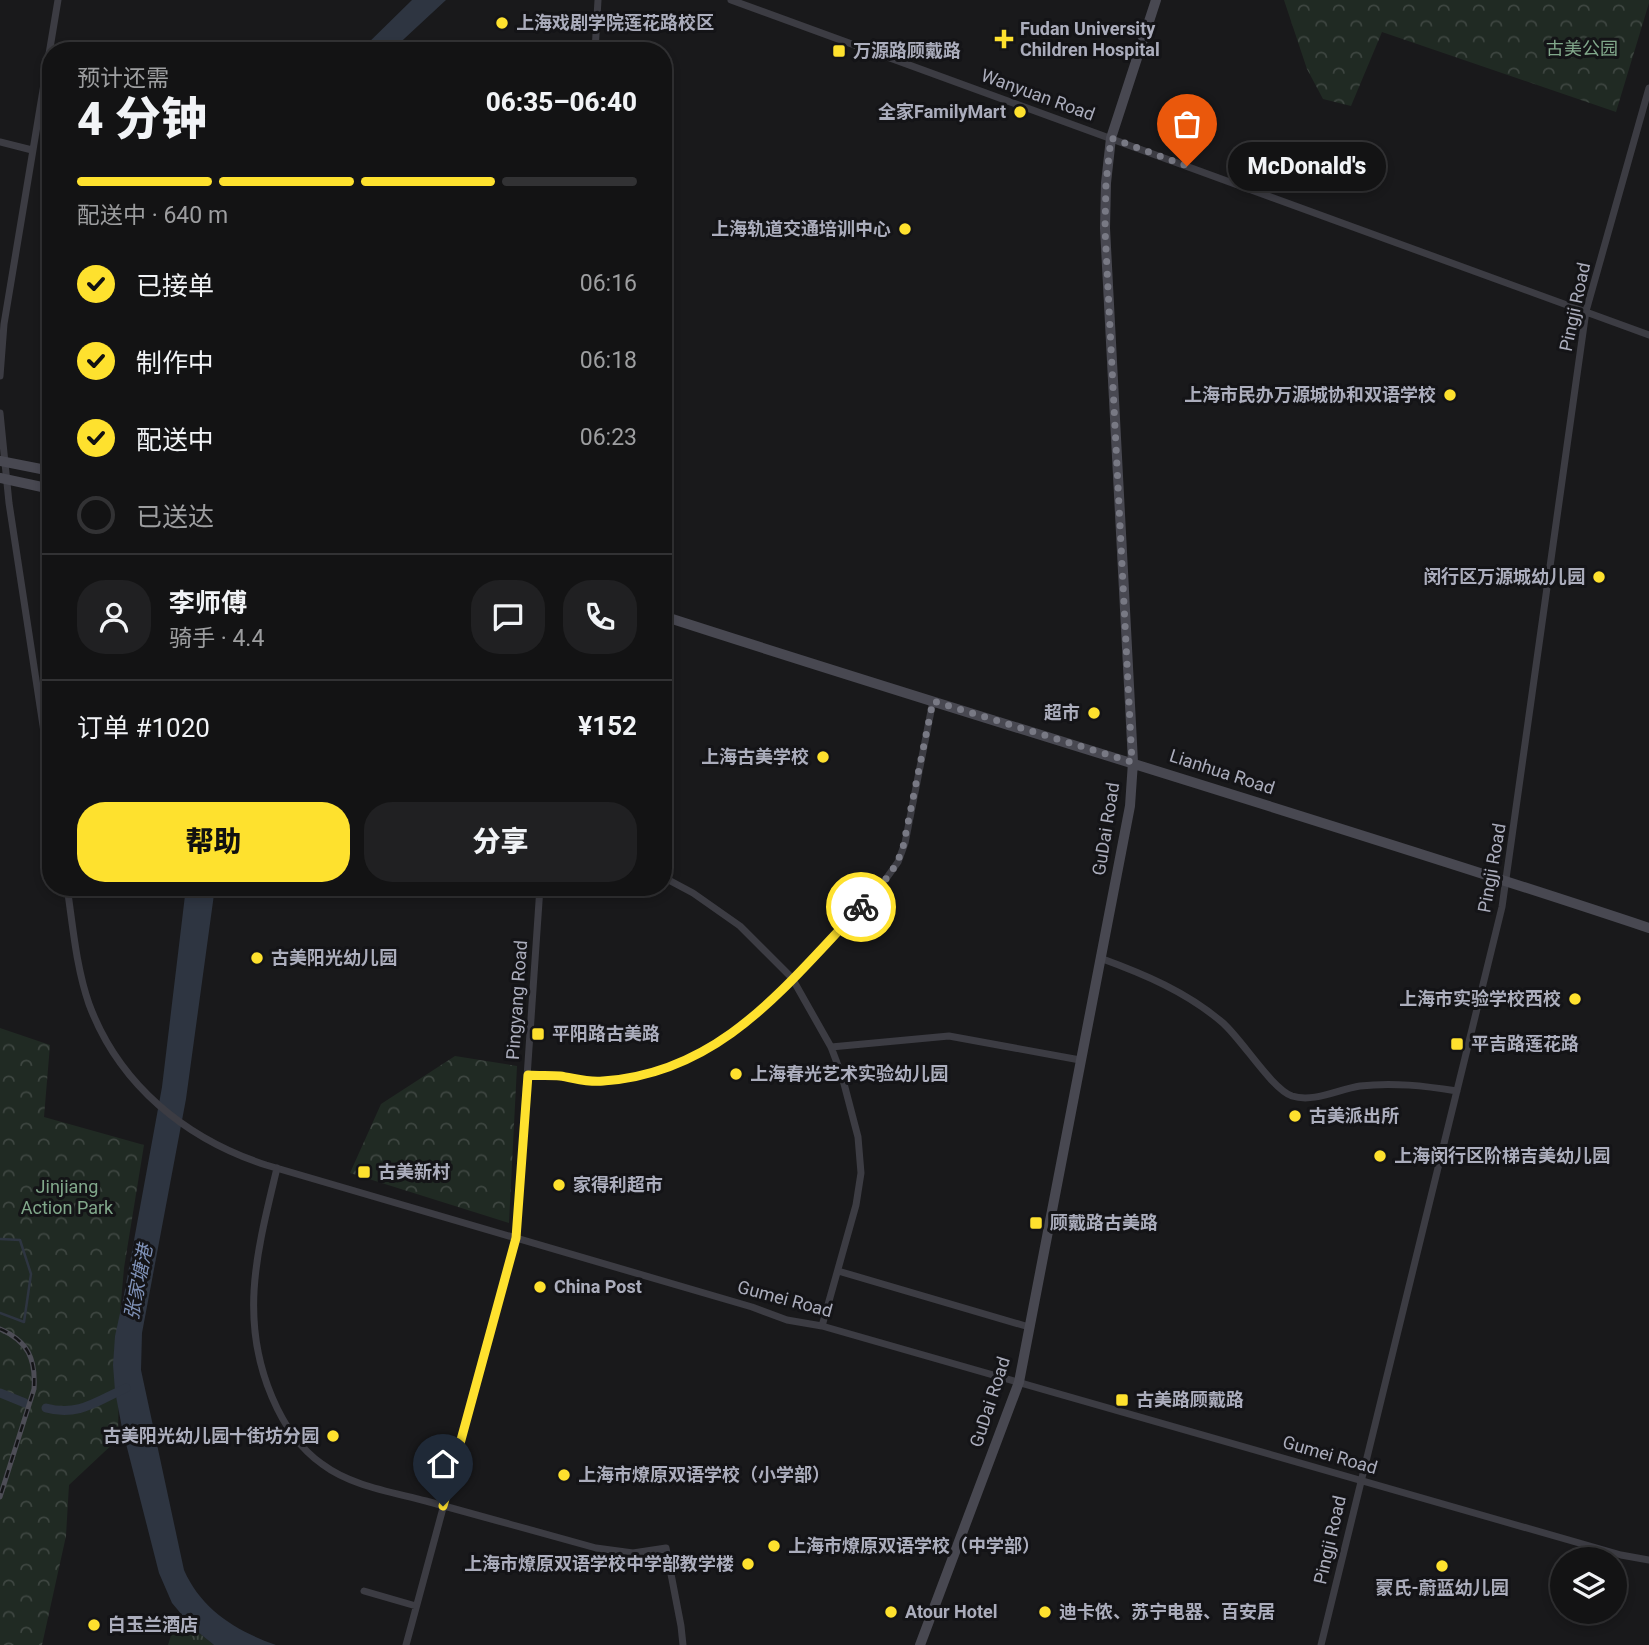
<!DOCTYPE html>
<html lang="zh">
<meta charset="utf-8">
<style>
body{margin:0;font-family:Roboto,"Noto Sans SC",sans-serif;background:#202022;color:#f1f3f6;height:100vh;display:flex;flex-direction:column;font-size:26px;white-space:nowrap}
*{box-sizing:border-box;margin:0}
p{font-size:23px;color:#9d9ea0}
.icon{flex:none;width:38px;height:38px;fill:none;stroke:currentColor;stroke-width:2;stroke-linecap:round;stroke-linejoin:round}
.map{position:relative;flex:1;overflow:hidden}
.sheet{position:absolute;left:42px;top:42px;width:630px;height:854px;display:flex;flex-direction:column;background:#131314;border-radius:28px;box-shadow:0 4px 10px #0003,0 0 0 2px #323234}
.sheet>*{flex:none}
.controls{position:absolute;left:1550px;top:1547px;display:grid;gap:14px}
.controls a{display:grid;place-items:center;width:77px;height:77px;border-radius:50%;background:#131314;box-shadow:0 4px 10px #0003,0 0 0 2px #323234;font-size:35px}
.pin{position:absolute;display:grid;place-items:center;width:60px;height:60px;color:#fff;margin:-72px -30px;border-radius:50% 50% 50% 0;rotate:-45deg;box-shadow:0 0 7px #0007}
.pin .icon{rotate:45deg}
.courier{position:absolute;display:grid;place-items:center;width:70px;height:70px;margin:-35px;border:5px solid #fee12e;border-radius:50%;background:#fff;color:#222;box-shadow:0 2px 9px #0007}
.bubble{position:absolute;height:49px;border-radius:24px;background:#131314;box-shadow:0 4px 10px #0003,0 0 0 2px #323234;font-size:23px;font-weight:800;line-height:49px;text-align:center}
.summary em{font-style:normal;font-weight:800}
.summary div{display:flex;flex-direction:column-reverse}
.summary{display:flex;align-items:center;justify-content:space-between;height:119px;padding:0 35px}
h1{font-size:46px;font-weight:800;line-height:52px}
.bar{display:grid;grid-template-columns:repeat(4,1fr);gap:10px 7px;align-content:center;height:84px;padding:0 35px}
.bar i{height:9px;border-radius:5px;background:#323234}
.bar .on{background:#fee12e}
.bar p{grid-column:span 4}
.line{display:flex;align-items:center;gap:18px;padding:0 35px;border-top:2px solid #323234}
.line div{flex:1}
.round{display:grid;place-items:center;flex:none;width:74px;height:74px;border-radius:28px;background:#202022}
ol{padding:0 35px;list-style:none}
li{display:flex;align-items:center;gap:21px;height:77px}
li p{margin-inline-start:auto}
li .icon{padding:7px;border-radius:50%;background:#fee12e;color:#111;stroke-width:4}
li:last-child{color:#9d9ea0}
li i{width:38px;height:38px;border:4px solid #323234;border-radius:50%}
.cta{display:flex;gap:14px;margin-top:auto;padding:14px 35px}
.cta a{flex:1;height:80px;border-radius:28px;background:#fee12e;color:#111;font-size:28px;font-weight:800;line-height:80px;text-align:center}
.cta a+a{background:#202022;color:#f1f3f6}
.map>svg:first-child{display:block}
.grass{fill:url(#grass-tufts)}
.forest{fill:url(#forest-crowns)}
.water{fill:#2e3541}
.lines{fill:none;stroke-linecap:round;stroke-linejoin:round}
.stream{stroke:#2e3541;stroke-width:2.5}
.canal{stroke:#2e3541;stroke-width:9}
.minor{stroke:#3c3c43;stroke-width:7}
.secondary{stroke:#484851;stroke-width:10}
.rail-casing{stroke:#4d4d56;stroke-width:5}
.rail{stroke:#141417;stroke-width:2.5;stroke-dasharray:8;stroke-linecap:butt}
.done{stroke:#787984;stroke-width:7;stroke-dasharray:0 12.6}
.route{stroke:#fee12e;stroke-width:9}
.poi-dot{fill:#fee12e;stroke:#141417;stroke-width:2.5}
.labels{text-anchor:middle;stroke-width:6;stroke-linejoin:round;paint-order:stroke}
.poi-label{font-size:18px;font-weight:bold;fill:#abadbc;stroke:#141417;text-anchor:start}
.park-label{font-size:18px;fill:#81a88b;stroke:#141417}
.street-label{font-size:18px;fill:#abadbc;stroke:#141417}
.water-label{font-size:19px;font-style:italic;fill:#8093b9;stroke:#141417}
</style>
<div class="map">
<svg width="1649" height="1645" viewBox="0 0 1649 1645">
<defs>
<pattern id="grass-tufts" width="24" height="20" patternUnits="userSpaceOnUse" patternTransform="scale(1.75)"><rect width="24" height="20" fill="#202a23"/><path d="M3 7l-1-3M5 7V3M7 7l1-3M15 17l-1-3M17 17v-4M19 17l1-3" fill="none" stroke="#3e4641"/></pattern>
<pattern id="forest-crowns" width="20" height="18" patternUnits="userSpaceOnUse" patternTransform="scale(1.75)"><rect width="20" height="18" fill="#202a23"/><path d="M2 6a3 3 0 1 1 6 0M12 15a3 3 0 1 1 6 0" fill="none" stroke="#3e4641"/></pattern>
</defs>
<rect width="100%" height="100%" fill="#19191b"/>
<path class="grass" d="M183,1615l10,13 21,17h-46l8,-25z"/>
<path class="forest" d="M1284,0h365v3l-33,109 -234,-80 -31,74 -28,-7 -16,-30z
M0,1028l50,17 -6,72 100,28 -20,123 -4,45 -2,126 -49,46 -3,51 -24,109h-42z
M455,1056l62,10 -8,157 -159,-50 31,-69z"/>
<path class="water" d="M412,0h34l-55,51h-31z
M186,887h29l-29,212 -44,234 -1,37 43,200c17,39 52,61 92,75h-62l-21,-17 -21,-25 -13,-30 -37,-145 -7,-37 -2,-26 2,-29 9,-41 38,-208z"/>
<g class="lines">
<path class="stream" d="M0,1239l20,1 11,34 -7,48 -24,-9"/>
<path class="canal" d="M0,1393l25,10
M46,1408c32,9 51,-7 80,-20"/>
<path class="minor" d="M731,0l918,335
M595,51l3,-51
M0,142l32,8
M0,376l4,-52 54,-324
M0,413l9,90 42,275
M663,877l30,16 47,33 52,52 39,69 11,29 16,61 3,36 -5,32 -34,121
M67,887c6,39 9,80 22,117 30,81 97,135 177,161l486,142 35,13 35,6 799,229 28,5
M1100,958c44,16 87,34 123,65 20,18 49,66 69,73 22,7 47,-7 68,-10 33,-4 65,0 97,5
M831,1047l118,-11 131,24
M528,1075c11,1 22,0 32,1 14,2 29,7 43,6 126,-11 199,-114 280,-199l15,-21 7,-19 28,-142
M277,1168c-19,80 -39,149 -5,229 11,26 27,51 50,67 29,22 70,28 104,37 57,16 113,31 170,47l37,5 33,-5 15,78 2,19
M838,1271l191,56
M364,1591l52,15
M406,1645l110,-407 24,-351
M1321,1645l181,-738 84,-596 63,-223"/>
<path class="secondary" d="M0,461l51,10
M0,478l51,11
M663,616c328,106 659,203 986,312
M920,1645l99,-263 111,-576 3,-44 -28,-534 1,-45 5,-45 45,-138"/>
<defs>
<path id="rail" d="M0,1329c28,12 36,30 34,60l-34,108"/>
</defs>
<use href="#rail" class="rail-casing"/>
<use href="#rail" class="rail"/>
</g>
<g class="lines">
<path class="done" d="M861,907l30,-34 11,-21 31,-151 199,61 -27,-533 1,-46 5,-45 76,28"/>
<path class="route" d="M443,1506l73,-268 12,-163c11,1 22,0 32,1 14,2 29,7 43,5 118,-8 182,-95 258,-174"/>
</g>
<g class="poi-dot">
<circle cx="502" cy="23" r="7"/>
<path d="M1000.5 28.5h7v7h7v7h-7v7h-7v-7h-7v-7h7z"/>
<rect x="832" y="44" width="14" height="14" rx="3.5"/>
<circle cx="1020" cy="112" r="7"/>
<circle cx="905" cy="229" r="7"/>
<circle cx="1450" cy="395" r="7"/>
<circle cx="1599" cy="577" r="7"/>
<circle cx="1094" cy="713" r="7"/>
<circle cx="823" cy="757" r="7"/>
<circle cx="257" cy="958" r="7"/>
<circle cx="1575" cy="999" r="7"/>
<rect x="531" y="1027" width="14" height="14" rx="3.5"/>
<rect x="1450" y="1037" width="14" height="14" rx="3.5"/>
<circle cx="736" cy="1074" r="7"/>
<circle cx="1295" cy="1116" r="7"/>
<circle cx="1380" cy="1156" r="7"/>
<rect x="357" y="1165" width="14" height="14" rx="3.5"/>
<circle cx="559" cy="1185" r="7"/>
<rect x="1029" y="1216" width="14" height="14" rx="3.5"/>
<circle cx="540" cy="1287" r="7"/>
<rect x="1115" y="1393" width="14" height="14" rx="3.5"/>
<circle cx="333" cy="1436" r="7"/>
<circle cx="564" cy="1475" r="7"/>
<circle cx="774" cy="1546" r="7"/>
<circle cx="748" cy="1564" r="7"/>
<circle cx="1442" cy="1566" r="7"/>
<circle cx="891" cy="1612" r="7"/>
<circle cx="1045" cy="1612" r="7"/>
<circle cx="94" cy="1625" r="7"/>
</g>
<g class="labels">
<g class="poi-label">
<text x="516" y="29">上海戏剧学院莲花路校区</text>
<text x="1020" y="35">Fudan University<tspan x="1020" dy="21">Children Hospital</tspan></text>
<text x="853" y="57">万源路顾戴路</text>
<text x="1006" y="118" text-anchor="end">全家FamilyMart</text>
<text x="891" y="235" text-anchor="end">上海轨道交通培训中心</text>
<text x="1436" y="401" text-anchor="end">上海市民办万源城协和双语学校</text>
<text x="1585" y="583" text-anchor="end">闵行区万源城幼儿园</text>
<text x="1080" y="719" text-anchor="end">超市</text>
<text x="809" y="763" text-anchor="end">上海古美学校</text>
<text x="271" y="964">古美阳光幼儿园</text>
<text x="1561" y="1005" text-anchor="end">上海市实验学校西校</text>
<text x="552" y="1040">平阳路古美路</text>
<text x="1471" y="1050">平吉路莲花路</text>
<text x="750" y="1080">上海春光艺术实验幼儿园</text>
<text x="1309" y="1122">古美派出所</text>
<text x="1394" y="1162">上海闵行区阶梯吉美幼儿园</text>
<text x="378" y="1178">古美新村</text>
<text x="573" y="1191">家得利超市</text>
<text x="1050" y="1229">顾戴路古美路</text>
<text x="554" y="1293">China Post</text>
<text x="1136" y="1406">古美路顾戴路</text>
<text x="319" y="1442" text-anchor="end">古美阳光幼儿园十街坊分园</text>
<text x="578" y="1481">上海市燎原双语学校（小学部）</text>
<text x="788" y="1552">上海市燎原双语学校（中学部）</text>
<text x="734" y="1570" text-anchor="end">上海市燎原双语学校中学部教学楼</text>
<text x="1442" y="1594" text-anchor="middle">蒙氏-蔚蓝幼儿园</text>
<text x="905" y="1618">Atour Hotel</text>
<text x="1059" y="1618">迪卡侬、苏宁电器、百安居</text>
<text x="108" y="1631">白玉兰酒店</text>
</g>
<g class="park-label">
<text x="1582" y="55">古美公园</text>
<text x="67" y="1193">Jinjiang<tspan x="67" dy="21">Action Park</tspan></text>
</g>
<g class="street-label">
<text transform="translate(1038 95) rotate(20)" y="6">Wanyuan Road</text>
<text transform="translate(1575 307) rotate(-78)" y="6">Pingji Road</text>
<text transform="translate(1222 772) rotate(18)" y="6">Lianhua Road</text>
<text transform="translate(1106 829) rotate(-81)" y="6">GuDai Road</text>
<text transform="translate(1492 868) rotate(-80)" y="6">Pingji Road</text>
<text transform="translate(517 1000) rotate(-86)" y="6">Pingyang Road</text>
<text transform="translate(785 1299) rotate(15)" y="6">Gumei Road</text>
<text transform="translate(990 1402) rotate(-72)" y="6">GuDai Road</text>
<text transform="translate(1330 1455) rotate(16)" y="6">Gumei Road</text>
<text transform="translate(1330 1540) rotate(-77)" y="6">Pingji Road</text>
</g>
<g class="water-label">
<text transform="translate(138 1282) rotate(-79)" y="7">张家塘港</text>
</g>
</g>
</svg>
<div class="controls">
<a><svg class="icon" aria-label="layers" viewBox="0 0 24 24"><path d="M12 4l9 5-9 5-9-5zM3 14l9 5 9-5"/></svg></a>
</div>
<div class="pin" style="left:1187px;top:166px;background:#ea580c"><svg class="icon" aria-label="bag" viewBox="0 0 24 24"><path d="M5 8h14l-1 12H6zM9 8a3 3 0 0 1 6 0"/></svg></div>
<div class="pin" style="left:443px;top:1506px;background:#1f2937"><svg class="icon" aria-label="home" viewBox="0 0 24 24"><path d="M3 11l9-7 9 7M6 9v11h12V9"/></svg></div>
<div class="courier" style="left:861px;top:907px"><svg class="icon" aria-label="bike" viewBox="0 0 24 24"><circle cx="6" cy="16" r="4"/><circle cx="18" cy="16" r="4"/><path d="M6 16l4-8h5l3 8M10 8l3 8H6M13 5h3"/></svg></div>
<div class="bubble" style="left:1228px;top:142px;width:158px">McDonald's</div>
<section class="sheet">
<div class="summary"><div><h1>4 分钟</h1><p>预计还需</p></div><em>06:35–06:40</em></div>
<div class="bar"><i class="on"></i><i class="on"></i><i class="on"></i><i></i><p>配送中 · 640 m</p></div>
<ol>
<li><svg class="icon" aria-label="check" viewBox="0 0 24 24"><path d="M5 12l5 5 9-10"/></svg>已接单<p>06:16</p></li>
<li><svg class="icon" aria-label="check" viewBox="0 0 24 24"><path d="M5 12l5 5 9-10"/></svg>制作中<p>06:18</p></li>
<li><svg class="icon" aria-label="check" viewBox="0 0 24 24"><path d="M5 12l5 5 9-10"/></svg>配送中<p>06:23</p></li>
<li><i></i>已送达</li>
</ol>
<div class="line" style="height:126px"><a class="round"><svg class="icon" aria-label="person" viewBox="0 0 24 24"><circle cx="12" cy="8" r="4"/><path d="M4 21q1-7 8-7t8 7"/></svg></a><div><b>李师傅</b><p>骑手 · 4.4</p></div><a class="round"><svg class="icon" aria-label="chat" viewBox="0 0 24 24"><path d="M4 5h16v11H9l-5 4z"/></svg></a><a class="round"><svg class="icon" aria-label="phone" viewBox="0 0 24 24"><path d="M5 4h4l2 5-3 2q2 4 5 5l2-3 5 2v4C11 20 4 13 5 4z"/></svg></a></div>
<div class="line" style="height:91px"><div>订单 #1020</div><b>¥152</b></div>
<div class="cta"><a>帮助</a><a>分享</a></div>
</section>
</div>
